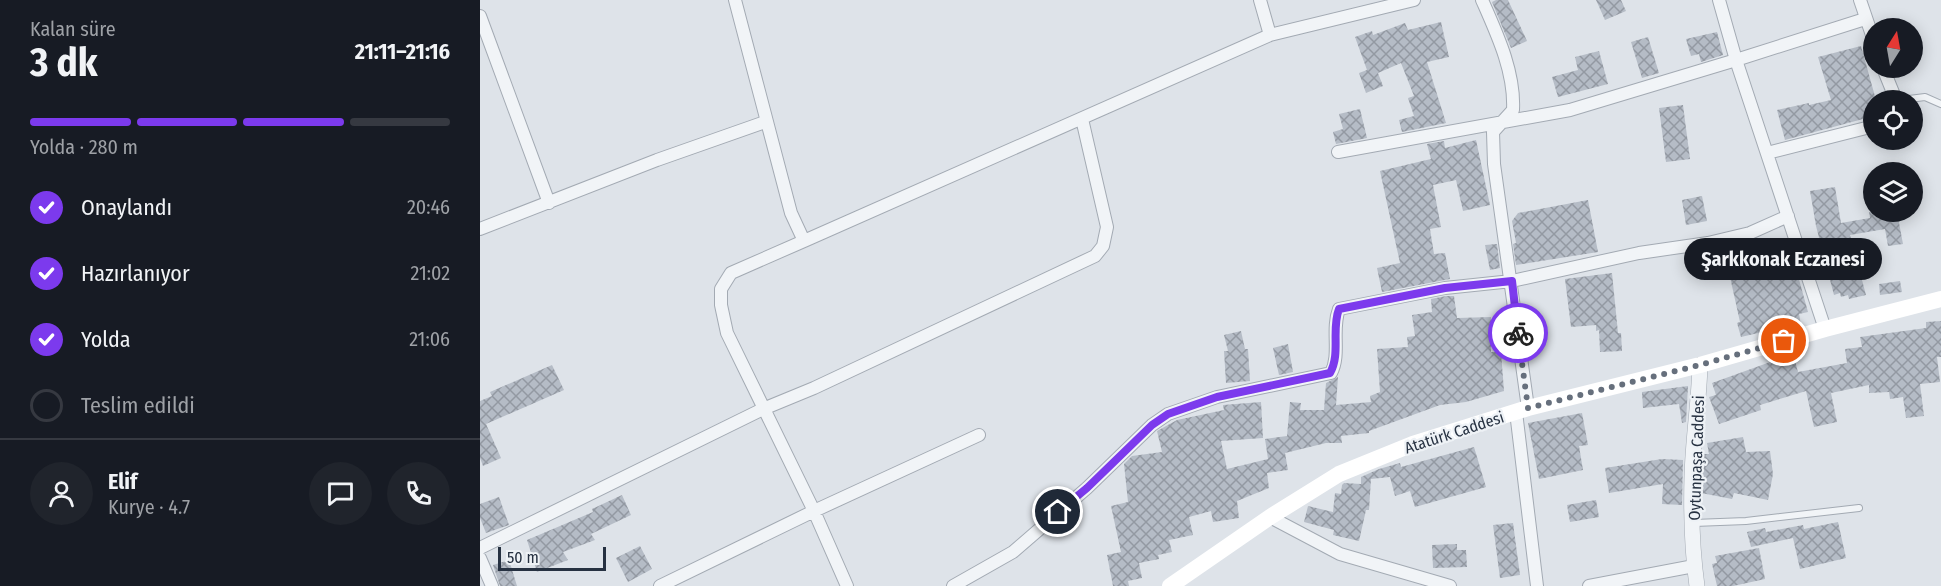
<!DOCTYPE html>
<html lang="tr">
<meta charset="utf-8">
<style>
body{margin:0;font-family:"Fira Sans Condensed",sans-serif;background:#20242c;color:#f1f3f6;height:100vh;display:flex;flex-direction:column;font-size:22px;white-space:nowrap}
*{box-sizing:border-box;margin:0}
p{font-size:20px;color:#9ea1a6}
.icon{flex:none;width:33px;height:33px;fill:none;stroke:currentColor;stroke-width:2;stroke-linecap:round;stroke-linejoin:round}
.map{position:relative;flex:1;overflow:hidden}
.sheet{display:flex;flex-direction:column;background:#171b24;width:480px}
.sheet>*{flex:none}
.needle{width:39px;rotate:11deg}
.controls{position:absolute;left:1383px;top:18px;display:grid;gap:12px}
.controls a{display:grid;place-items:center;width:60px;height:60px;border-radius:50%;background:#171b24;box-shadow:0 3px 15px #0003;font-size:30px}
.scale{position:absolute;left:18px;bottom:15px;width:108px;box-sizing:border-box;padding-left:6px;border:3px solid #263141;border-top:0;font-size:16px;line-height:21px;white-space:nowrap;color:#263141;-webkit-text-stroke:4px #eef2f6;paint-order:stroke}
.pin{position:absolute;display:grid;place-items:center;width:51px;height:51px;color:#fff;margin:-26px;border:3px solid #fff;border-radius:50%;box-shadow:0 2px 6px #0007}
.courier{position:absolute;display:grid;place-items:center;width:60px;height:60px;margin:-30px;border:4px solid #7c3aed;border-radius:50%;background:#fff;color:#222;box-shadow:0 2px 8px #0007}
.bubble{position:absolute;height:42px;border-radius:21px;background:#171b24;box-shadow:0 3px 15px #0003;font-size:20px;font-weight:700;line-height:42px;text-align:center}
.head em{font-style:normal;font-weight:700}
.head div{display:flex;flex-direction:column-reverse}
.head{display:flex;align-items:center;justify-content:space-between;height:102px;padding:0 30px}
h1{font-size:39px;font-weight:700;line-height:45px}
.bar{display:grid;grid-template-columns:repeat(4,1fr);gap:9px 6px;align-content:center;height:72px;padding:0 30px}
.bar i{height:8px;border-radius:4px;background:#363941}
.bar .on{background:#7c3aed}
.bar p{grid-column:span 4}
.line{display:flex;align-items:center;gap:15px;padding:0 30px;border-top:2px solid #363941}
.line div{flex:1}
.round{display:grid;place-items:center;flex:none;width:63px;height:63px;border-radius:32px;background:#20242c}
ol{padding:0 30px;list-style:none}
li{display:flex;align-items:center;gap:18px;height:66px}
li p{margin-inline-start:auto}
li .icon{padding:6px;border-radius:50%;background:#7c3aed;color:#fff;stroke-width:4}
li:last-child{color:#9ea1a6}
li i{width:33px;height:33px;border:3px solid #363941;border-radius:50%}
main{display:flex;flex:1;min-height:0}
.map>svg:first-child{display:block}
.building{fill:url(#building-cross-hatch)}
.lines{fill:none;stroke-linecap:round;stroke-linejoin:round}
.service-casing{stroke:#a3aab3;stroke-width:8}
.minor-casing{stroke:#a3aab3;stroke-width:14}
.tertiary-casing{stroke:#a3aab3;stroke-width:16}
.service{stroke:#f1f4f7;stroke-width:6}
.minor{stroke:#f1f4f7;stroke-width:12}
.tertiary{stroke:#f1f4f7;stroke-width:15}
.secondary{stroke:#fff;stroke-width:16}
.done{stroke:#666f7c;stroke-width:6;stroke-dasharray:0 10.8}
.route{stroke:#7c3aed;stroke-width:8}
.labels{text-anchor:middle;stroke-width:4.5;stroke-linejoin:round;paint-order:stroke}
.street-label{font-size:16px;fill:#263141;stroke:#eef2f6}
</style>
<main>
<section class="sheet">
<div class="head"><div><h1>3 dk</h1><p>Kalan süre</p></div><em>21:11–21:16</em></div>
<div class="bar"><i class="on"></i><i class="on"></i><i class="on"></i><i></i><p>Yolda · 280 m</p></div>
<ol>
<li><svg class="icon" aria-label="check" viewBox="0 0 24 24"><path d="M5 12l5 5 9-10"/></svg>Onaylandı<p>20:46</p></li>
<li><svg class="icon" aria-label="check" viewBox="0 0 24 24"><path d="M5 12l5 5 9-10"/></svg>Hazırlanıyor<p>21:02</p></li>
<li><svg class="icon" aria-label="check" viewBox="0 0 24 24"><path d="M5 12l5 5 9-10"/></svg>Yolda<p>21:06</p></li>
<li><i></i>Teslim edildi</li>
</ol>
<div class="line" style="height:108px"><a class="round"><svg class="icon" aria-label="person" viewBox="0 0 24 24"><circle cx="12" cy="8" r="4"/><path d="M4 21q1-7 8-7t8 7"/></svg></a><div><b>Elif</b><p>Kurye · 4.7</p></div><a class="round"><svg class="icon" aria-label="chat" viewBox="0 0 24 24"><path d="M4 5h16v11H9l-5 4z"/></svg></a><a class="round"><svg class="icon" aria-label="phone" viewBox="0 0 24 24"><path d="M5 4h4l2 5-3 2q2 4 5 5l2-3 5 2v4C11 20 4 13 5 4z"/></svg></a></div>
</section>
<div class="map">
<svg width="1461" height="586" viewBox="0 0 1461 586">
<defs>
<pattern id="building-cross-hatch" width="8" height="8" patternUnits="userSpaceOnUse" patternTransform="scale(1.5)"><rect width="8" height="8" fill="#b5bcc6"/><path d="M0 0l8 8M0 8l8-8" fill="none" stroke="#9399a2"/></pattern>
</defs>
<rect width="100%" height="100%" fill="#dee3e9"/>
<path class="building" d="M1016,0h12l19,41 -16,7 -19,-46z
M1116,0h25l5,11 -21,9z
M961,22l8,35 -22,5 19,61 -44,9 -3,-12 15,-4 -6,-18 6,-2 -13,-33 -23,10 5,13 -17,7 -7,-20 8,-3 -12,-33 17,-6 1,4 32,-12 3,7z
M1237,32l6,23 -22,7 -2,-8 -8,2 -5,-17z
M1168,37l11,36 -17,5 -11,-36z
M1381,46l15,54h-2v16l-89,24 -8,-30 32,-7v2l22,-5 -13,-43z
M1119,51l9,33 -50,13 -6,-20 26,-7 -3,-13z
M1203,105l7,54 -24,3 -7,-54z
M880,109l7,29 -31,6 -3,-12 10,-3 -4,-15z
M996,140l14,65 -27,6 -7,-31 -23,5 8,42 -11,2 4,25 11,-1 5,26 -68,13 -5,-24 23,-5 -20,-92 51,-12 -4,-15 17,-3 1,7z
M1355,187l6,36 29,-5 -1,-6h28l6,32 -15,2 -3,-17 -35,6 16,60 -17,4 -1,-4 -7,2 -1,-4 -6,2 -18,-69 -6,-35z
M1222,196l5,25 -21,4 -4,-25z
M1108,200l10,52 -82,13 -3,-21 3,-1 -4,-22 6,-8z
M1017,244l3,24 -10,2 -5,-25z
M1306,250l2,17 7,-2 13,47 -9,2 2,11 -29,8 -1,-3 -30,7 -4,-14 3,-1 -12,-54 19,-4 3,13 24,-5 -3,-21z
M1132,273l6,60h3l1,18 -22,1 -1,-22 -3,1v-6l-25,2 -6,-48z
M1420,281l2,11 -22,3 -1,-11z
M966,296h8l3,22 34,-1v35h10l3,39 -38,11 -26,3 -71,26v2l-28,3 1,7h-16l-41,10 3,17 -21,3 2,15 -32,13 2,17 -26,4 -2,-11 -22,6 4,18 -24,5 3,12 -14,3 1,4 -20,4 3,15 -14,3 1,5h-16l-6,-31 14,-3 -10,-46 17,-4 -4,-38 8,-8 30,-4 -5,-21 20,-11 47,-10 -1,-5 38,-3 2,36 -42,3 6,28 41,-10 -3,-20 22,-3 3,-34 11,1 -1,7h24l2,-27 12,-6 -2,28 35,-3 -1,-6 10,-4 -3,-43 31,-2 -1,-10 8,-1 -3,-21 20,-3 -1,-13z
M1461,321v36h-4l3,25 -20,2 4,32 -18,2 -3,-21 -13,2 -1,-7 -20,1v-8l-38,8 6,29 -23,5 -8,-36 -46,14 1,5 -42,14 -10,-27 7,-2 -4,-12 61,-22 1,2 20,-6 4,15 49,-9 -2,-14 17,-2 -2,-10 66,-9v-6z
M761,331l4,18h3l2,32 -24,2 -2,-32h4l-4,-16z
M808,344l5,28 -14,3 -6,-27z
M72,365l12,25 -78,34 15,34 -18,8 -3,-8v-57l12,-5 -2,-4z
M1208,386l-2,36 -4,1 -3,-19 -36,4 -1,-16z
M1102,413l6,32 -9,1 4,24 -44,9 -11,-56z
M1263,437l3,15 24,-1 3,23 -5,26 -34,-7 -2,6 -31,-6 2,-39h6l-2,-11z
M994,447l12,40 -71,20 -5,-16 -15,5 -5,-19 -19,2 -2,31h-3l-7,31 -26,-6 1,-5 -30,-8 4,-16 25,6 2,-19 6,1 1,-9 2,-2 17,1v-7l18,-8 21,-6 1,4z
M1182,459l21,1 -1,45 -20,-1 1,-20 -54,9 -4,-25z
M142,495l9,20 -40,19 4,6 -32,12 5,8 -31,12 -10,-32 66,-28 -1,-3z
M19,497l10,28 -23,8 -6,-15v-14z
M1116,500l3,17 -29,5 -3,-17z
M1358,522l8,36 -46,11 -7,-31 -42,9 -4,-15 18,-4 1,4 37,-7 1,4z
M1033,523l7,52 -20,3 -7,-53z
M977,544v6h9l1,17 -34,1 -1,-23z
M160,546l12,23 -24,13 -12,-24z
M1279,548l6,31 -32,7h-16l-5,-22 5,-1 -2,-7z
M29,560l8,26h-17l-7,-21z"/>
<g class="lines">
<defs>
<path id="service" d="M1421,100l24,-3 16,7
M1214,523l52,-2 113,-13"/>
<path id="minor" d="M255,0l56,213 13,28 -73,32 -10,16v16l6,28 87,178 33,75
M780,0l10,35 144,-35
M1002,0c15,34 33,72 31,110l-20,22 1,32 34,244
M1239,0l17,60 89,269
M1380,0l14,41
M0,16l69,187
M1403,68l13,32
M858,152l232,-42 166,-50 129,-41
M1287,153l107,-27
M0,229l177,-69 108,-38
M324,241l466,-206
M1036,412l21,174
M790,517l70,37 110,32
M0,548l283,-139 51,-21 281,-132 8,-10 4,-19 -25,-108
M0,558l12,28
M180,586l154,-75 165,-76
M473,586l60,-34 74,-64 65,-63 16,-11 49,-17 114,-24c10,-19 0,-43 8,-64l106,-21 67,-7 127,-28 69,-10 42,-10 38,-17
M1109,586l105,-20"/>
<path id="tertiary" d="M1217,586c-5,-36 -6,-74 -5,-110 1,-37 7,-74 8,-111"/>
</defs>
<use href="#service" class="service-casing"/>
<use href="#minor" class="minor-casing"/>
<use href="#tertiary" class="tertiary-casing"/>
<use href="#service" class="service"/>
<use href="#minor" class="minor"/>
<use href="#tertiary" class="tertiary"/>
<path class="secondary" d="M690,586l100,-69 69,-43 74,-30 115,-36 172,-43 125,-36 116,-30"/>
</g>
<g class="lines">
<path class="done" d="M1038,333l10,75 172,-43 84,-24"/>
<path class="route" d="M578,512l29,-24 65,-63 16,-11 49,-17 113,-24c11,-19 1,-44 9,-64l106,-21 67,-7 6,52"/>
</g>
<g class="labels">
<g class="street-label">
<text transform="translate(974 432) rotate(-18)" y="6">Atatürk Caddesi</text>
<text transform="translate(1216 458) rotate(-88)" y="6">Oytunpaşa Caddesi</text>
</g>
</g>
</svg>
<div class="controls">
<a><svg class="needle" viewBox="-14 -14 28 28"><path d="M0-13l5 13h-10z" fill="#e53935"/><path d="M0 13l5-13h-10z" fill="#9ea1a6"/></svg></a>
<a><svg class="icon" aria-label="locate" viewBox="0 0 24 24"><circle cx="12" cy="12" r="6"/><path d="M12 2v4M12 18v4M2 12h4M18 12h4"/></svg></a>
<a><svg class="icon" aria-label="layers" viewBox="0 0 24 24"><path d="M12 4l9 5-9 5-9-5zM3 14l9 5 9-5"/></svg></a>
</div>
<div class="scale">50 m</div>
<div class="pin" style="left:1304px;top:341px;background:#ea580c"><svg class="icon" aria-label="bag" viewBox="0 0 24 24"><path d="M5 8h14l-1 12H6zM9 8a3 3 0 0 1 6 0"/></svg></div>
<div class="pin" style="left:578px;top:512px;background:#1f2937"><svg class="icon" aria-label="home" viewBox="0 0 24 24"><path d="M3 11l9-7 9 7M6 9v11h12V9"/></svg></div>
<div class="courier" style="left:1038px;top:333px"><svg class="icon" aria-label="bike" viewBox="0 0 24 24"><circle cx="6" cy="16" r="4"/><circle cx="18" cy="16" r="4"/><path d="M6 16l4-8h5l3 8M10 8l3 8H6M13 5h3"/></svg></div>
<div class="bubble" style="left:1204px;top:238px;width:198px">Şarkkonak Eczanesi</div>
</div>
</main>
